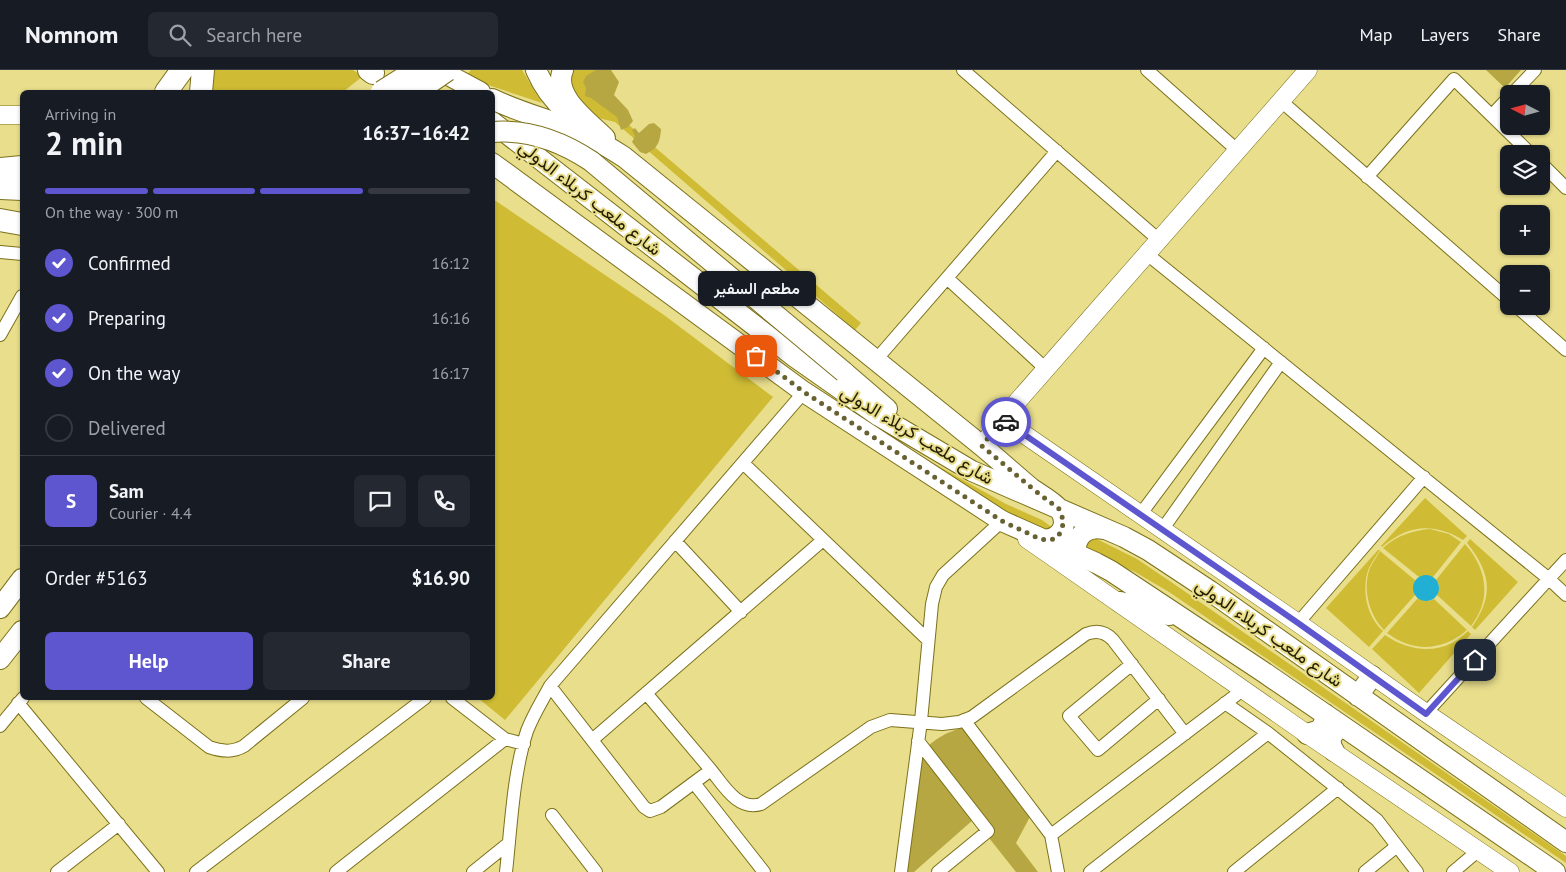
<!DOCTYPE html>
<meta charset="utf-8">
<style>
body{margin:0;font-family:"PT Sans",Vazirmatn,sans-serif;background:#242831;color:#f1f3f6;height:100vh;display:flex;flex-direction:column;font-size:19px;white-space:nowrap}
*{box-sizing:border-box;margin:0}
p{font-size:16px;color:#9ea1a6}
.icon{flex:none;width:28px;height:28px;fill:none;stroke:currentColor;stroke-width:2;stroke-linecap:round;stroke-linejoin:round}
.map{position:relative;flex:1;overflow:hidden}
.sheet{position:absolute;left:20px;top:20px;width:475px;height:610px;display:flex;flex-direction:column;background:#171b24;border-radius:8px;box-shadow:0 1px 4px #0004}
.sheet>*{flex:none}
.needle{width:32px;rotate:276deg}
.buttons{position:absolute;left:1500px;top:15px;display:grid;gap:10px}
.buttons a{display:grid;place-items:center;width:50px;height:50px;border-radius:8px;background:#171b24;box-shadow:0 1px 4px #0004;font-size:25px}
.pin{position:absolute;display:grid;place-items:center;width:42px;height:42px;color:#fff;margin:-21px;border-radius:10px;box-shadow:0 2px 8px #0006}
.courier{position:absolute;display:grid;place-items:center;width:50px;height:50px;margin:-25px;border:4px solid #5e56cf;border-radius:50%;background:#fff;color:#222;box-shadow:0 1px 6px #0007}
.bubble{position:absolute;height:35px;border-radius:8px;background:#171b24;box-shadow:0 1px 4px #0004;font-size:16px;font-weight:600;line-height:35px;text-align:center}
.headline em{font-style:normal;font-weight:600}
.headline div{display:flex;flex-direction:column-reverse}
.headline{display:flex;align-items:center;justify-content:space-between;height:85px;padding:0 25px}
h1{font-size:32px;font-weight:600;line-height:38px}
.bar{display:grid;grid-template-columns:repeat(4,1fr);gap:8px 5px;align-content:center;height:60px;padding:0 25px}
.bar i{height:6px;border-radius:4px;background:#363941}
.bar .current{background:#5e56cf}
.bar p{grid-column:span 4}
.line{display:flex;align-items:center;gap:12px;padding:0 25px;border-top:1px solid #363941}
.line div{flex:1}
.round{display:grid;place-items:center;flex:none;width:52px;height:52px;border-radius:8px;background:#242831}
ol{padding:0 25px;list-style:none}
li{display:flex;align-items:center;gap:15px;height:55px}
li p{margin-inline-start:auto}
li .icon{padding:5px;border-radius:50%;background:#5e56cf;color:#fff;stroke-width:4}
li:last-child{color:#9ea1a6}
li i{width:28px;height:28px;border:2px solid #363941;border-radius:50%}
.action{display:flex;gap:10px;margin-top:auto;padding:10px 25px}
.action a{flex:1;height:58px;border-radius:8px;background:#5e56cf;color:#fff;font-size:20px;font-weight:600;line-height:58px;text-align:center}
.action a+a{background:#242831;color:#f1f3f6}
header{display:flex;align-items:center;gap:30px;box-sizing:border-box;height:70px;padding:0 25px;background:#171b24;border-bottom:1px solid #363941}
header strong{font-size:24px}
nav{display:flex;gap:28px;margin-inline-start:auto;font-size:18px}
.search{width:350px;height:45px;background:#242831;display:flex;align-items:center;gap:12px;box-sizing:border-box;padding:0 18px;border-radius:8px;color:#9ea1a6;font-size:19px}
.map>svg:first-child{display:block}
.green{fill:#cfbc34}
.forest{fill:#b6a742}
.water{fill:#21afd4}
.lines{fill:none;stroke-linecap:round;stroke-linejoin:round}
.street-casing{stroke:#7c711b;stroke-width:14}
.secondary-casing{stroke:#7c711b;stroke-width:19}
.primary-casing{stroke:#7c711b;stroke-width:22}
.highway-casing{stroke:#7c711b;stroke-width:24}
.street{stroke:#fff;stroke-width:12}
.secondary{stroke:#fff;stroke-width:18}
.primary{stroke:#fff;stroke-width:20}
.highway{stroke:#fff;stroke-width:22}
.primary-bridge-casing{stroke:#7c711b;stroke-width:22;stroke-linecap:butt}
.highway-bridge-casing{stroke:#7c711b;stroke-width:24;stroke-linecap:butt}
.primary-bridge{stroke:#fff;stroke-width:20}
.highway-bridge{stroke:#fff;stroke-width:22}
.done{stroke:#686131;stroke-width:5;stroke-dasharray:0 9}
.route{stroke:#5e56cf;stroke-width:6}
.labels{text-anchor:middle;stroke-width:4;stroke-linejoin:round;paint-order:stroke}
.street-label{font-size:18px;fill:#221d00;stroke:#e9de8c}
</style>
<header>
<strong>Nomnom</strong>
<div class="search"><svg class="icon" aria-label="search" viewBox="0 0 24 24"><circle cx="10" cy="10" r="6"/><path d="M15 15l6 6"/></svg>Search here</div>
<nav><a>Map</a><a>Layers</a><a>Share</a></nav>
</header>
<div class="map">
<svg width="1566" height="802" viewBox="0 0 1566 802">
<rect width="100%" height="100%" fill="#e9de8c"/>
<path class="green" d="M212,0h141l10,6 -20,16h-131z
M471,0h51l20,33 -78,-26z
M568,0h38l-17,21 272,232 -6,7 -240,-208 -21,-5 -26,-24z
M493,129l171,116 109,82 -268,323 -27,-22h14z
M917,384l89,50 36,16 11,8 -10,8z
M1425,428l42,38 -4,4c-29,-17 -54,-16 -81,7l-1,-1z
M1430,459l19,5 12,8 -28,35h-14l-36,-29c15,-13 28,-17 47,-19z
M1093,467l44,22 37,25 392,272v7l-397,-271 -34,-20 -49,-21 -6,-9z
M1470,469l48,43 -43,48 -3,-3c22,-32 19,-54 -5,-84z
M1465,474c22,25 27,55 6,82l-34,-31 2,-11 -3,-4z
M1378,480h2c-4,6 -8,12 -11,18 -8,20 -3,48 14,63l-14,16 -43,-39z
M1380,481l36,30 -2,4 1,10 -31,35c-15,-15 -22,-41 -14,-62 3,-6 7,-12 10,-17z
M1418,528c5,3 11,4 16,1l33,31c-25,21 -53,23 -80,3z
M1468,561l3,3 -52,59 -47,-44 13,-14c20,14 45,19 67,8 6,-3 11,-8 16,-12z"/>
<path class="forest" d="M596,0h15l8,12 -5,13 14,15 5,11 -5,6 -7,3 -4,-13 -26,-19 -6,-2 1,-8 -3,-6 3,-6z
M1486,0h35l-16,18z
M654,53l7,6c-1,13 -3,19 -15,25l-6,-2 -8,-10 3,-6 -3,-6 3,-2 4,5 10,-9z
M964,657l68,86 -16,30 22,29h-22l-42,-53 -60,53h-7l13,-119c17,-15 22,-19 44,-26z"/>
<path class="water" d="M1413 518a13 13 0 1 1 26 0a13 13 0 1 1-26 0Z"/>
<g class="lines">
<defs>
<path id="street" d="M963,0l196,170
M1147,0l90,80
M1512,24l23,-24
M1281,31l228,199
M1492,45l17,-18
M1541,93l25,25
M1367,107l87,-98 77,75
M0,182l22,2
M1147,184l402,325 17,16
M947,208l99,91
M1516,236l50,44
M0,265l22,-39
M875,291l182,-210
M743,393l185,177
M1140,445l124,-167
M1162,460l119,-168
M675,471l66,71
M1298,553l126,-146
M1132,594l-63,52 29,34 61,-51
M550,616l94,121 6,4 11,-4 50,-37c13,16 27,41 50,34l110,-77 19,-7 52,4 17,-2 13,-5 114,-83c10,-4 19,-3 27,6l72,94
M646,623l65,77
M146,628l63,49c12,4 23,6 35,-1l59,-48
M452,628l53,41
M18,633l140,169
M1225,633l43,30 109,87 40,52
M1426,643l140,-153
M964,650l87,115 7,37
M0,656l23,-28
M592,670l231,-200
M918,671l70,90 -50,41
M694,713l70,89
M552,745l44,57
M1051,765l193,-146
M57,802l62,-48
M196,802l229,-174
M336,802l169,-133 19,5
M473,802l36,-29
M506,802c5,-45 7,-98 21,-141 6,-16 15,-30 23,-45l254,-294
M901,802l20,-151 11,-117 4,-17 7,-12 59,-54
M1090,802l178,-139
M1234,802l104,-84
M1365,802l32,-26
M1453,802l26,-22"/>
<path id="secondary" d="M0,45h22
M1002,349l296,204 128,90 140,95
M982,376l20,-27 306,-349
M1027,469l280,195 203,138"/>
<path id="primary" d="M439,0l41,22
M536,0c7,16 16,29 29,40
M563,0c-11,26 25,51 42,68
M492,29c25,12 51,19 77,29 20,7 38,18 55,29l358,289c17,14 33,29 50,43 9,6 22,13 28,21 11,17 -3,32 -20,29
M492,52l303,235 84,59 93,55 152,66 24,13 62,41 356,251
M492,93l312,229 198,129 94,42 15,8 151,100 293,201
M844,302l43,37
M1076,484c-2,-18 11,-29 28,-25
M1120,532l49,13
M0,538l22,-29
M0,589l22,-28
M1358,626l14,-20
M1307,664l13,-4 4,-7 1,-9
M1334,681c-7,-10 -2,-20 9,-24"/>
<path id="highway" d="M369,0l4,3
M166,22l16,-22
M201,22l2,-22
M0,99l22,-2
M0,118l22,1
M0,150l22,4"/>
</defs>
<use href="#street" class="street-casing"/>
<use href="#secondary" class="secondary-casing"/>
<use href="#primary" class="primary-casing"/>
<use href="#highway" class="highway-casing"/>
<use href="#street" class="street"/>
<use href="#secondary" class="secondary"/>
<use href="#primary" class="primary"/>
<use href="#highway" class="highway"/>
<defs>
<path id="primary-bridge" d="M492,62c37,-3 69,9 99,29l253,211"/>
<path id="highway-bridge" d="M382,22l35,-22
M415,22l32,-22"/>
</defs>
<use href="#primary-bridge" class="primary-bridge-casing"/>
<use href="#highway-bridge" class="highway-bridge-casing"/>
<use href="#primary-bridge" class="primary-bridge"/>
<use href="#highway-bridge" class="highway-bridge"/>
</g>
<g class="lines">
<path class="done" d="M756,286l48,36 198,129 38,18 7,1 7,-1 5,-4 5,-13 -5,-13 -26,-20 -51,-43 20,-27 4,3"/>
<path class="route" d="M1006,352l292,201 128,91 49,-54"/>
</g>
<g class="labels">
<g class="street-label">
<text transform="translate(590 128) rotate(38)" y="6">شارع ملعب كربلاء الدولي</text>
<text transform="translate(917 365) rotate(31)" y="6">شارع ملعب كربلاء الدولي</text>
<text transform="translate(1269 563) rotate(35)" y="6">شارع ملعب كربلاء الدولي</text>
</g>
</g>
</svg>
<div class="buttons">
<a><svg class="needle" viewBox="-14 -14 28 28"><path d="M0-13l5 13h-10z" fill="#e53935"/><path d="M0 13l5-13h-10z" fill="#9ea1a6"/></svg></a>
<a><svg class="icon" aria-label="layers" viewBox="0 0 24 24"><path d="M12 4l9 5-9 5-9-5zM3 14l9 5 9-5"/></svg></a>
<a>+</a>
<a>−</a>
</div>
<div class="pin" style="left:756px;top:286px;background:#ea580c"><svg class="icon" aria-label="bag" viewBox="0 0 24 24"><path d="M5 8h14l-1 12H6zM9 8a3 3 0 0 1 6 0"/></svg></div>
<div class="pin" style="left:1475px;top:590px;background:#1f2937"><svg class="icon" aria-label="home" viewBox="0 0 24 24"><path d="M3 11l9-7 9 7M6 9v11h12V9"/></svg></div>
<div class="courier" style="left:1006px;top:352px"><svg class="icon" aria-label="car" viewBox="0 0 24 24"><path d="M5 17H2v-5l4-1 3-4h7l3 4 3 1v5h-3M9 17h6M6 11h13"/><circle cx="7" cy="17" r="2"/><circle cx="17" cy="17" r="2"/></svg></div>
<div class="bubble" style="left:698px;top:201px;width:118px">مطعم السفير</div>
<section class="sheet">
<div class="headline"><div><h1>2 min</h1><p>Arriving in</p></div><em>16:37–16:42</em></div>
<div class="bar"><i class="current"></i><i class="current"></i><i class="current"></i><i></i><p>On the way · 300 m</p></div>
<ol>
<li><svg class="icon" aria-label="check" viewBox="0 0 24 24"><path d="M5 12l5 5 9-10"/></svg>Confirmed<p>16:12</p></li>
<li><svg class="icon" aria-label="check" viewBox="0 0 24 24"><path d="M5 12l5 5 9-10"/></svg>Preparing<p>16:16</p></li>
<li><svg class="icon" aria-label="check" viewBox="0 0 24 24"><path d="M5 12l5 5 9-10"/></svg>On the way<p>16:17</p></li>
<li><i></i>Delivered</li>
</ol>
<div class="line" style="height:90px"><b class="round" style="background:#5e56cf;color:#fff">S</b><div><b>Sam</b><p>Courier · 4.4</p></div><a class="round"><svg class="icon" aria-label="chat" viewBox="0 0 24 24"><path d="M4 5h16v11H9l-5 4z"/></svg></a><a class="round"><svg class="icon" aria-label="phone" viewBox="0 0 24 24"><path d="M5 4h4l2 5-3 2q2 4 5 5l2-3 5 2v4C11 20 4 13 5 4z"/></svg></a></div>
<div class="line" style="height:65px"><div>Order #5163</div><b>$16.90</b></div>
<div class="action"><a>Help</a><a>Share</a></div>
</section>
</div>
